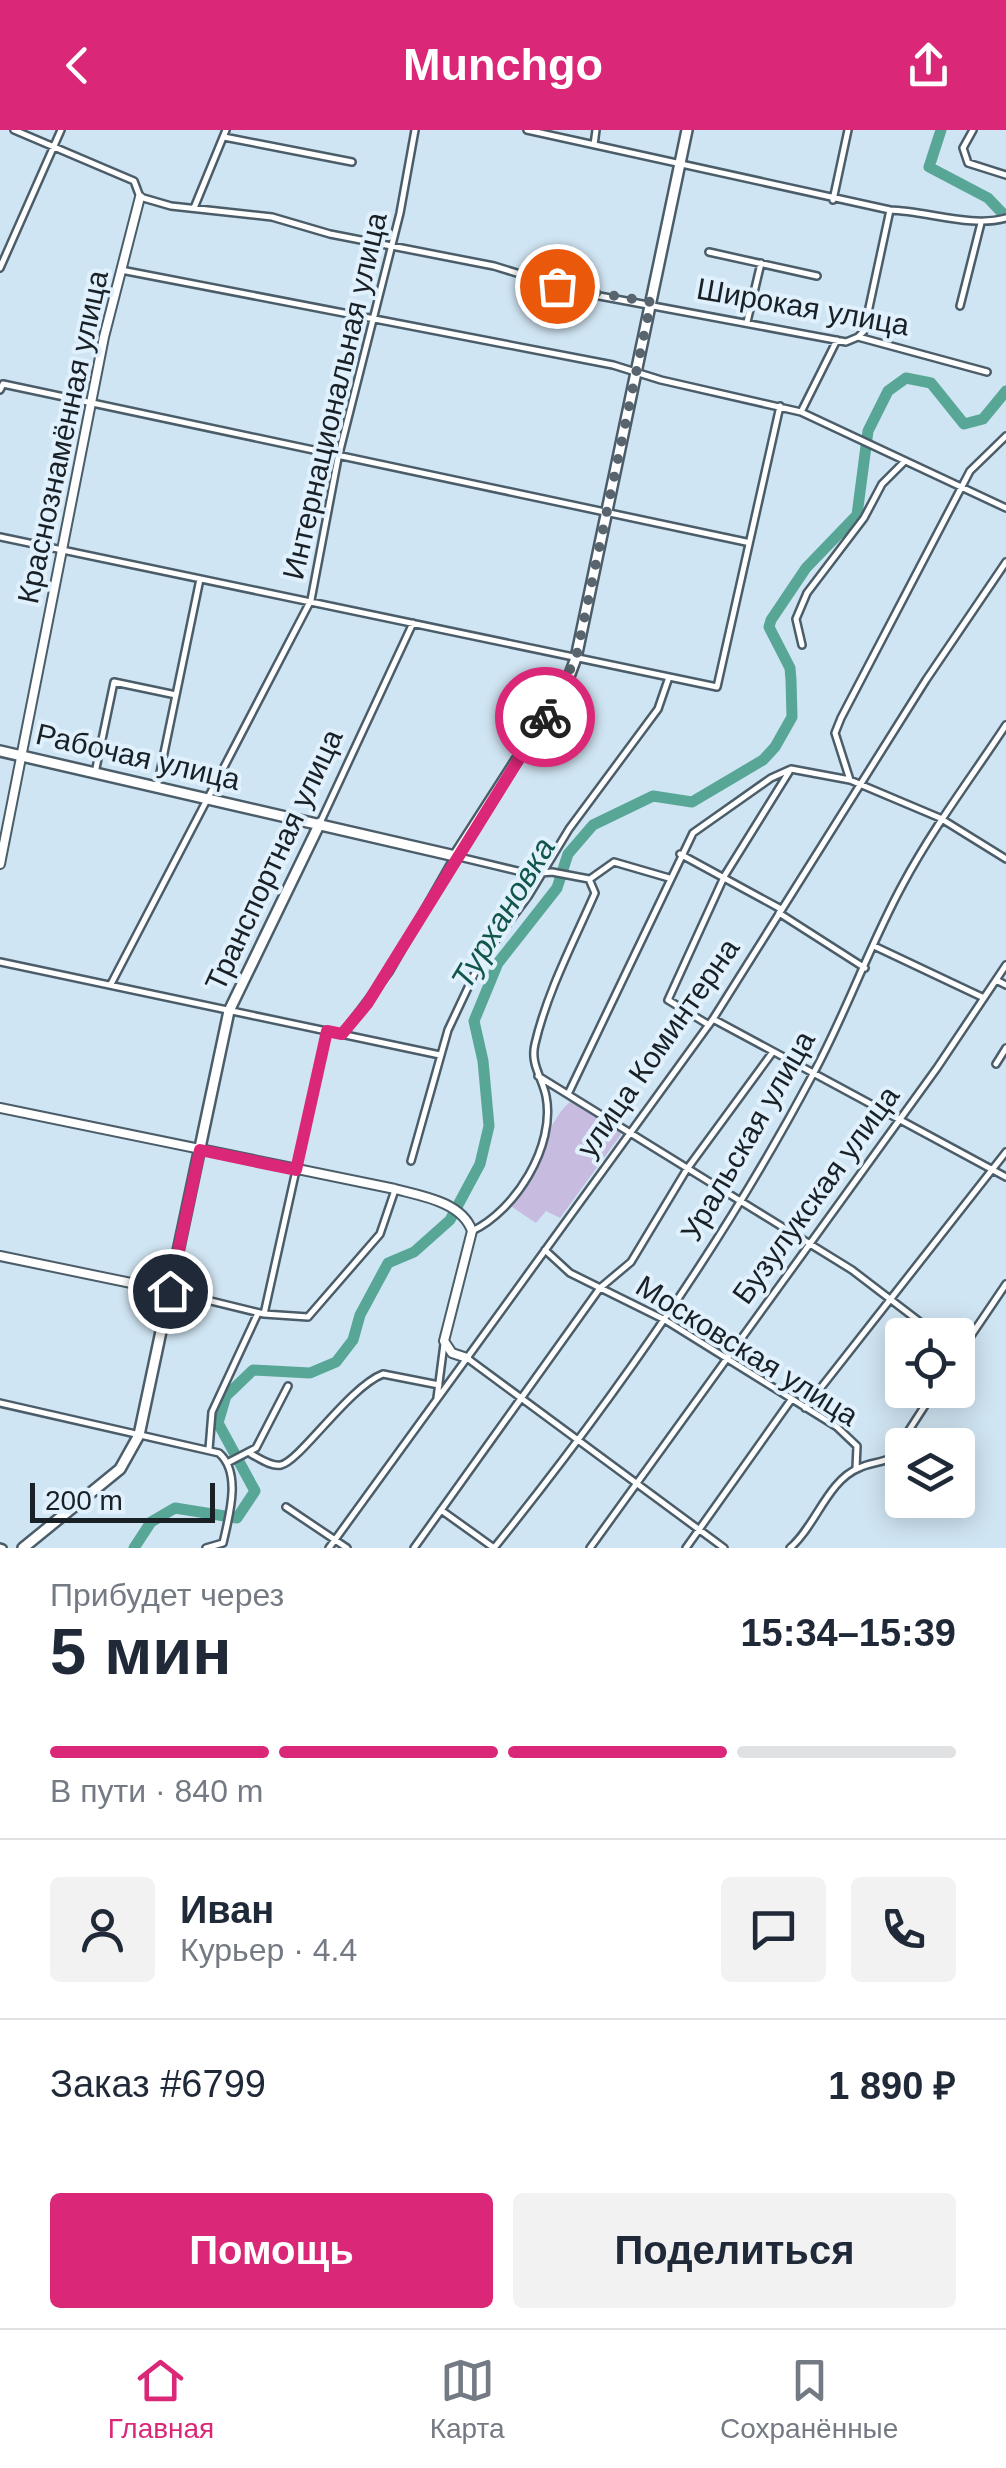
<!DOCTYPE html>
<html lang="ru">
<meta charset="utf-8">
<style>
body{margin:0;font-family:Arial,sans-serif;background:#f2f2f3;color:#1f2937;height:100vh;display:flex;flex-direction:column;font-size:38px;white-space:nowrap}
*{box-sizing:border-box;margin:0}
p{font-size:32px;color:#747a83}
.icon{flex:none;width:55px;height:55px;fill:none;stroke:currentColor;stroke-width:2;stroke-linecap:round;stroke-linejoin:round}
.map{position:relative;height:1418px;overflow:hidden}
.details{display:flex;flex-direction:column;background:#fff;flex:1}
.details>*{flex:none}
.controls{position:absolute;left:885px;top:1188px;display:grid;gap:20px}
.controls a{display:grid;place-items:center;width:90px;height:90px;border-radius:10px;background:#fff;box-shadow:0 5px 25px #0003;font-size:50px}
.scale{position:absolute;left:30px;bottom:25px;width:185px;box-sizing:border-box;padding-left:10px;border:5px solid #192026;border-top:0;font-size:28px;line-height:35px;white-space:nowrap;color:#192026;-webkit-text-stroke:8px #e0f1fd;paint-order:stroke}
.pin{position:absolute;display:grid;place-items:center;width:85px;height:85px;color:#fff;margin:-42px;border:5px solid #fff;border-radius:50%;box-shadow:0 2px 10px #0007}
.courier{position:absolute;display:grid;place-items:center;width:100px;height:100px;margin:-50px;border:8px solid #db2777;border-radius:50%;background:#fff;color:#222;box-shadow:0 2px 12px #0007}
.head em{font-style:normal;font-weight:700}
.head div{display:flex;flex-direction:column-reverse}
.head{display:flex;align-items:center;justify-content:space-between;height:170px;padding:0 50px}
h1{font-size:65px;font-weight:700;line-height:75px}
.bar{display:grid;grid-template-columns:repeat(4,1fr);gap:15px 10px;align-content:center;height:120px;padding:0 50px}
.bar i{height:12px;border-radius:8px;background:#e0e1e3}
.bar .active{background:#db2777}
.bar p{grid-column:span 4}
.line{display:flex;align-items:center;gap:25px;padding:0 50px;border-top:2px solid #e0e1e3}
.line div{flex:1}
.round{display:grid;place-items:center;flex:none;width:105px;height:105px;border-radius:10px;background:#f2f2f3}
.button{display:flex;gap:20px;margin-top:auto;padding:20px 50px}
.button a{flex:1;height:115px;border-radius:10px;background:#db2777;color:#fff;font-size:40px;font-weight:700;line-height:115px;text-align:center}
.button a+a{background:#f2f2f3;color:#1f2937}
header{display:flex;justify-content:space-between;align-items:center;height:130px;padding:0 50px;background:#db2777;color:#fff;font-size:45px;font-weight:700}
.menu{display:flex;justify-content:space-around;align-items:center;height:140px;border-top:2px solid #e0e1e3;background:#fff;font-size:28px;color:#747a83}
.menu a{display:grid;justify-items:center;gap:5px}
.menu .active{color:#db2777}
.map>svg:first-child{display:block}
.green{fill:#c7bbe0}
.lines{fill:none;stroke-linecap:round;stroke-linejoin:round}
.river{stroke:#58a796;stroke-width:11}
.street-casing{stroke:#4b5d69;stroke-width:10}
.secondary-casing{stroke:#4b5d69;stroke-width:12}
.primary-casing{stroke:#4b5d69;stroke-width:14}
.street{stroke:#fff;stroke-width:5}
.secondary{stroke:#fff;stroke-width:8}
.primary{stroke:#fff;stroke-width:9}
.done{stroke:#59656e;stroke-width:10;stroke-dasharray:0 18}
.route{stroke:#db2777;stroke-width:12}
.labels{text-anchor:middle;stroke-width:8;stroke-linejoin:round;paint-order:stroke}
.street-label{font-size:30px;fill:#192026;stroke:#e0f1fd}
.water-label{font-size:32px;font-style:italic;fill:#125649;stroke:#e0f1fd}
</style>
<header><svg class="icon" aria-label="back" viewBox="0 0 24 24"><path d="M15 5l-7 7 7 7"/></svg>Munchgo<svg class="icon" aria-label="share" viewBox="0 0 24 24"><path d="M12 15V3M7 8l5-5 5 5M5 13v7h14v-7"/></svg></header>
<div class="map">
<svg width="1006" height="1418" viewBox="0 0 1006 1418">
<rect width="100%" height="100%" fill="#d0e5f3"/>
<path class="green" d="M574,969l48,34 -62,85 -14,-7 -10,12 -24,-16c21,-30 36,-92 62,-108z"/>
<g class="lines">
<path class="river" d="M941,0l-12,37 59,31 18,19
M134,1418l17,-26 24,-14 62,10 18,-27 -37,-68 8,-27 27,-26 57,3 26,-11 17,-22 7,-25 28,-52 26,-11 36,-32 30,-56 9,-38 -6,-65 -9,-40 24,-58 59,-75 11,-34 25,-29 60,-29 39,6 71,-42 12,-13 17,-30 -1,-37 -1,-12 -21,-41 2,-7 35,-52 51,-53 11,-84 20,-40 18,-13 25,5 33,41 19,-5 23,-28"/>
<defs>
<path id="street" d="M14,0l120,51 6,16 31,9 101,11 58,17 164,32 84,26 268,50 12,-5 129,35
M527,0l363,80c37,1 82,18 116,8
M973,0l-10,18 5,15 38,12
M224,7l128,25
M594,15l2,-15
M833,70l15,-70
M194,78l32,-78
M709,122l108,24
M0,138l61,-138
M121,140l492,95 48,15 140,32 205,96
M960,176l21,-83
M747,192l14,-59
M858,207l6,-6 26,-121
M0,260l3,-6 743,158
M801,282l36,-72
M0,407l717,150 63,-281
M802,515l-6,-26 11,-26 57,-75 18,-34 23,-23
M95,643l19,-91 62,13
M850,650l-15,-47 6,-15 129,-247 36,-35
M157,657l43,-208
M320,693l93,-200
M680,724l101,55
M590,749l24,-17 55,16
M779,783l86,55
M874,816l110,52
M0,832l440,93
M996,850l10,5
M111,854l200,-384 27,-142 62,-245 15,-83
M713,889l293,158
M709,895l-41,-25 57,-125 64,-103
M343,903l46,-61 66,-116 75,18 22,-2 37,7
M996,934l10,-16
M538,946l314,194 85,65
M569,962l124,-259 78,-55 20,-9 59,11 90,38 66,41
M411,1031l37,-131 33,-70 48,-65 40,-66 89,-120 11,-32
M472,1101c43,-20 84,-85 74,-135 -4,-19 -16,-32 -11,-52 12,-52 39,-103 60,-151l-6,-14
M545,1120l25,23 95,47 172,107 20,19 -1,22
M170,1161l94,23 44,3 72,-83 15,-44
M264,1184l63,-283
M958,1225l48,-71
M467,1228l257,190
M437,1268l7,-54
M0,1273l219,50c23,20 10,63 4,90
M805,1278l201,-256
M209,1319l3,-37 46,-99
M251,1324c8,4 20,13 30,11 19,-4 68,-78 102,-91l56,11
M229,1332l27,-14 32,-62
M286,1377l61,41
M441,1380l53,38
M0,1417l3,1
M206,1418l17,-5
M329,1418l384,-529 213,-339 80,-118
M414,1418l186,-260 31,-26 56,-93 85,-116
M494,1418c119,-148 229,-304 318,-472 34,-62 57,-130 91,-192 30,-56 68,-106 103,-159
M590,1418l347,-480 69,-103
M686,1418l105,-148
M790,1418c25,-21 38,-68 69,-80 10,-5 21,-5 32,-10l44,-68"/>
<path id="secondary" d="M0,734l104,-527 36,-140
M0,978l395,81c27,7 67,13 77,42l-28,110 8,12 15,5
M0,1126l170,35"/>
<path id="primary" d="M0,621l455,105 112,-174 9,-24 111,-528
M23,1418l97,-79 19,-34 90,-424 91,-188"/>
</defs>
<use href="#street" class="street-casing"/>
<use href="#secondary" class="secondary-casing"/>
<use href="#primary" class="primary-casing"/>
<use href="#street" class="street"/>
<use href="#secondary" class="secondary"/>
<use href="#primary" class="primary"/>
</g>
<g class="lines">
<path class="done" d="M545,587l31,-59 75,-356 -94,-16"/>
<path class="route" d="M170,1161l30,-141 96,20 31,-139 15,3 25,-30 178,-287"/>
</g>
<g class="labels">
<g class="street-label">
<text transform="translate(803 177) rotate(10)" y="10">Широкая улица</text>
<text transform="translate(335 266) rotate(-77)" y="10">Интернациональная улица</text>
<text transform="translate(63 307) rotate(-78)" y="10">Краснознамённая улица</text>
<text transform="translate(138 627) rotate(13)" y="10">Рабочая улица</text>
<text transform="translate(274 730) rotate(-65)" y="10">Транспортная улица</text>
<text transform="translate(658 918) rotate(-55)" y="10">улица Коминтерна</text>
<text transform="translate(748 1006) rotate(-60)" y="10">Уральская улица</text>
<text transform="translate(816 1065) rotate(-54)" y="10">Бузулукская улица</text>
<text transform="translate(747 1221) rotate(32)" y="10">Московская улица</text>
</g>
<g class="water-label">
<text transform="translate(503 783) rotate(-59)" y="11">Турхановка</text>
</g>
</g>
</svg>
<div class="controls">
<a><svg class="icon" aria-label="locate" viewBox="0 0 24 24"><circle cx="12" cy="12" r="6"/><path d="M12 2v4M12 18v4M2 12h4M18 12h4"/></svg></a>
<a><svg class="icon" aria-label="layers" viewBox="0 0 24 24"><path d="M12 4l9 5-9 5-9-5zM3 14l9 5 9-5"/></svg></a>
</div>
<div class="scale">200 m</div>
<div class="pin" style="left:557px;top:156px;background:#ea580c"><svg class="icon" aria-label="bag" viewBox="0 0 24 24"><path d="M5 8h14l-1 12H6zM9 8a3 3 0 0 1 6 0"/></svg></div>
<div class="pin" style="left:170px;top:1161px;background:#1f2937"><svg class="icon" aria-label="home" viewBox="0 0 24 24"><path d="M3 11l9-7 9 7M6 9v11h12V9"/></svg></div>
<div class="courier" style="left:545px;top:587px"><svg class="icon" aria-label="bike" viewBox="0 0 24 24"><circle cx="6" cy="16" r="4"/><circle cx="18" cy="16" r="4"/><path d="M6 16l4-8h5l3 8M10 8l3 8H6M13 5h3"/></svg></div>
</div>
<section class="details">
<div class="head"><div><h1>5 мин</h1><p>Прибудет через</p></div><em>15:34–15:39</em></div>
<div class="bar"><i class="active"></i><i class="active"></i><i class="active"></i><i></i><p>В пути · 840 m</p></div>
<div class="line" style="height:180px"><a class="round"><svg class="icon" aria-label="person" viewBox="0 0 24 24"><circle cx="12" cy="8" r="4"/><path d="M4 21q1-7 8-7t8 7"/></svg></a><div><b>Иван</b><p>Курьер · 4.4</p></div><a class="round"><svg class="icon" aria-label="chat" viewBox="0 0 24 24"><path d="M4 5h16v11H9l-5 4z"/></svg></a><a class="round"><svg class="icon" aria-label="phone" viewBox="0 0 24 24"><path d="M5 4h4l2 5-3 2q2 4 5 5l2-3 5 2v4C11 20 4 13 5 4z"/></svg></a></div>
<div class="line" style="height:130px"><div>Заказ #6799</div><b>1 890 ₽</b></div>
<div class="button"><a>Помощь</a><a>Поделиться</a></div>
</section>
<nav class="menu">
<a class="active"><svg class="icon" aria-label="home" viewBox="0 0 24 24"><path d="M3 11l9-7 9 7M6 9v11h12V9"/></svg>Главная</a>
<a><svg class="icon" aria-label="map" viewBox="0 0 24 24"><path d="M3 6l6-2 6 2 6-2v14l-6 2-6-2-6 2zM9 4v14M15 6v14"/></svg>Карта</a>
<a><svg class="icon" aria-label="saved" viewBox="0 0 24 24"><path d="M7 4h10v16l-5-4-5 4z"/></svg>Сохранённые</a>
</nav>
